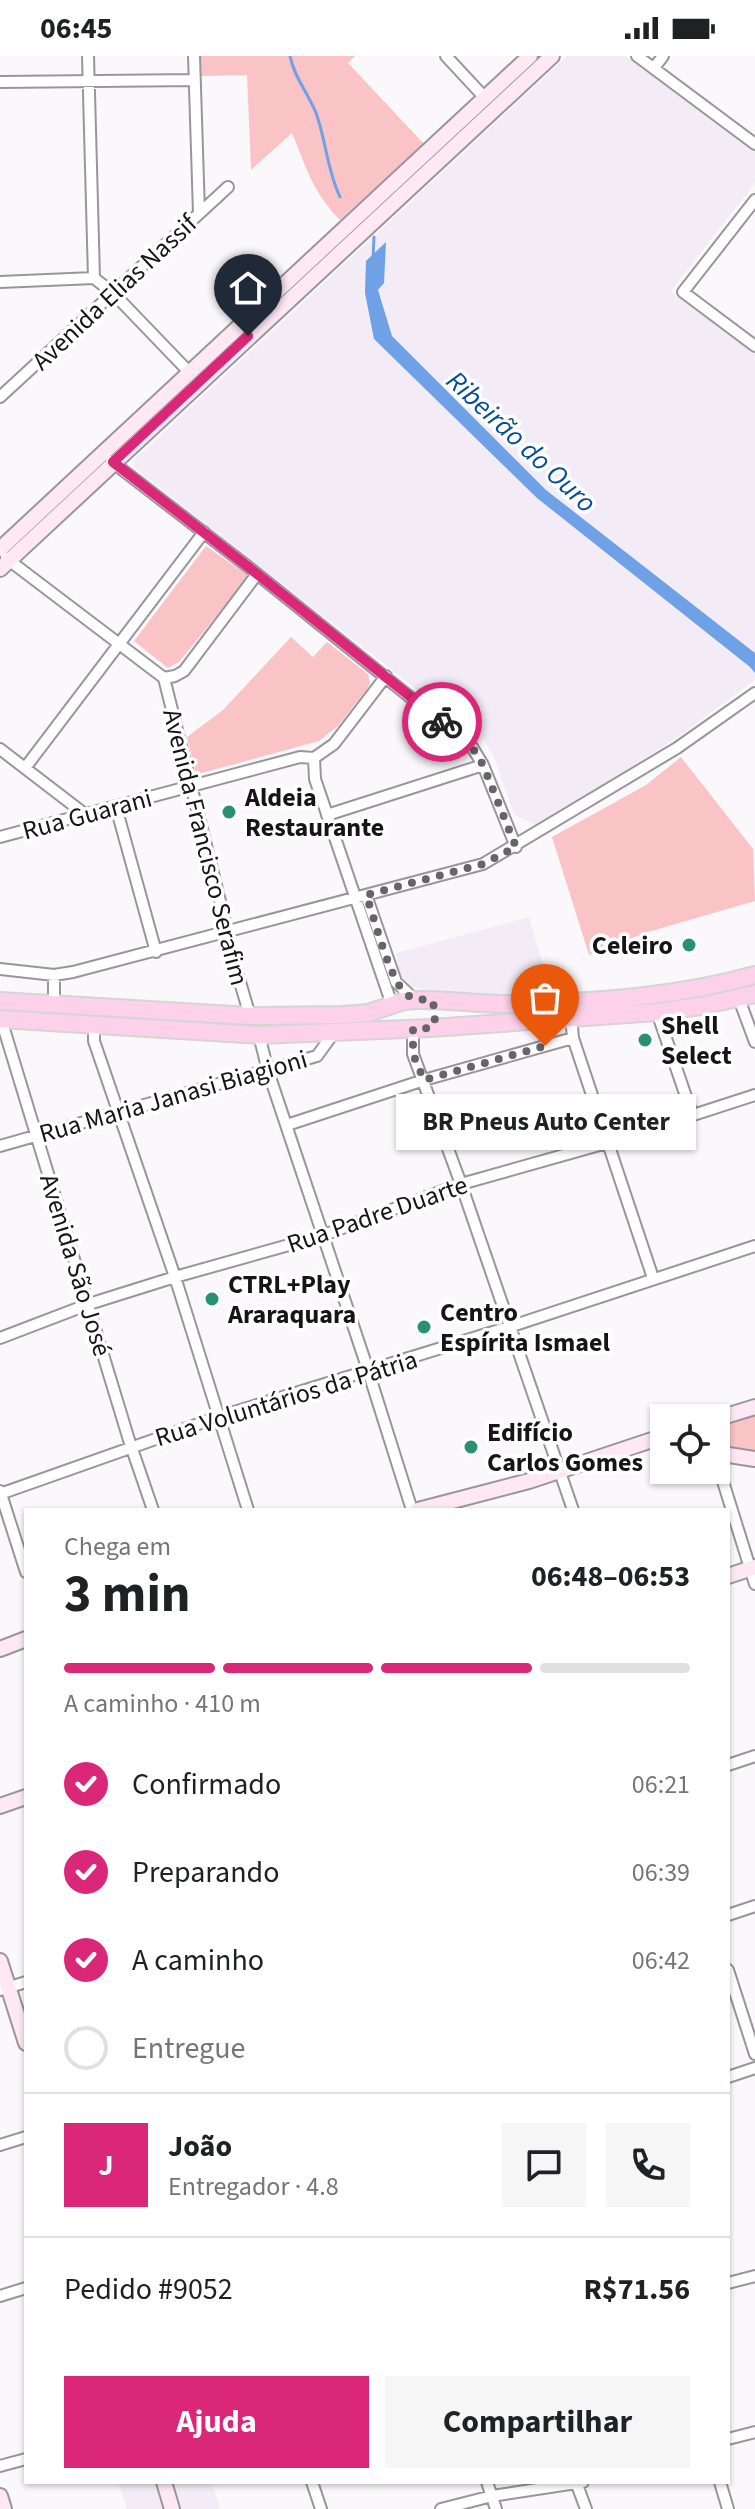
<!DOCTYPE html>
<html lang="pt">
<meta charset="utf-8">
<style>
body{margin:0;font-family:"Source Sans 3",sans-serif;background:#f6f6f6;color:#202124;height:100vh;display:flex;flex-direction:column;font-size:30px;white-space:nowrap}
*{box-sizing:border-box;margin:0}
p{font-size:26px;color:#757577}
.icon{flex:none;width:44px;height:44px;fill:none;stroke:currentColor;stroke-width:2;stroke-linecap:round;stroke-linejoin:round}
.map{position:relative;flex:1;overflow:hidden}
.panel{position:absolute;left:24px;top:1452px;width:706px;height:976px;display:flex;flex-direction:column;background:#fff;border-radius:0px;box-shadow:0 2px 6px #0004}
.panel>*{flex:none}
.buttons{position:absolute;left:650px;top:1348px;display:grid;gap:16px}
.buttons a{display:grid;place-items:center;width:80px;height:80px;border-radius:0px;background:#fff;box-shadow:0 2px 6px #0004;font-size:40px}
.pin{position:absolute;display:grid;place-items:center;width:68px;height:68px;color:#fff;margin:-82px -34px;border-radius:50% 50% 50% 0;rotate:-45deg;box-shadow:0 0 8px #0007}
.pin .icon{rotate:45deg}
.courier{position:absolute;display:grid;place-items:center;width:80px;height:80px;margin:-40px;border:6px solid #db2777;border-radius:50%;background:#fff;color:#222;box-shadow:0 2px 10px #0007}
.bubble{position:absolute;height:56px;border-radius:0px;background:#fff;box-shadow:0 2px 6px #0004;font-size:26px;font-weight:700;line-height:56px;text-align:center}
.head em{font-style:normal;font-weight:700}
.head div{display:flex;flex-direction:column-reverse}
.head{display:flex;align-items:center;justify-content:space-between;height:136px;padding:0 40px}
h1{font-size:52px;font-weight:700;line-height:60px}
.bar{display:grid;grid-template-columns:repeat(4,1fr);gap:12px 8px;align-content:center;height:96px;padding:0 40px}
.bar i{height:10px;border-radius:6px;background:#e0e0e0}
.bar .selected{background:#db2777}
.bar p{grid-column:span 4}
.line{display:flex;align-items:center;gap:20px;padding:0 40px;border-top:2px solid #e0e0e0}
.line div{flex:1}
.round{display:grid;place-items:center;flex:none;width:84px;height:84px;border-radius:0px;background:#f6f6f6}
ol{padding:0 40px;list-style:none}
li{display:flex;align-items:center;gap:24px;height:88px}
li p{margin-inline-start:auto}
li .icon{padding:8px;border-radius:50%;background:#db2777;color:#fff;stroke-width:4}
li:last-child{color:#757577}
li i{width:44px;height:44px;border:4px solid #e0e0e0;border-radius:50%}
.primary-button{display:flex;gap:16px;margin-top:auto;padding:16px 40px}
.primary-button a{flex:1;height:92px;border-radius:0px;background:#db2777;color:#fff;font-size:32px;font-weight:700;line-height:92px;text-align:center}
.primary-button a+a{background:#f6f6f6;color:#202124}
.status{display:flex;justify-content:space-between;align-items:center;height:56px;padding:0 40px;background:#fff;direction:ltr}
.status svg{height:22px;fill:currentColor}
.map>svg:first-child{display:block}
.built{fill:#f3ecf6}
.green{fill:#fac3c6}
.water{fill:#6ea1e5}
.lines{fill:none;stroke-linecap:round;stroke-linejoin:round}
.stream{stroke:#6ea1e5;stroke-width:3}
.street-casing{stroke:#99969a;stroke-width:14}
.secondary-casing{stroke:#99969a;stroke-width:18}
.primary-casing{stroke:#d5d5d5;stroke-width:20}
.street{stroke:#fff;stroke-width:10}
.secondary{stroke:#fee8f4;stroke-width:14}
.primary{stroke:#fdd1e9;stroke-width:16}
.done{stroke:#666466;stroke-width:8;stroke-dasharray:0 14.4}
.route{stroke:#db2777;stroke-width:10}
.poi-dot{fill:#289270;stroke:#fff;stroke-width:3}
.labels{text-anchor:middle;stroke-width:7;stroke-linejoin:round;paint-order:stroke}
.street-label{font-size:26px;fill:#161516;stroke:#fff}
.poi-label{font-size:26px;font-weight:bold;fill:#161516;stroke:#fff;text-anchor:start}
.water-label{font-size:28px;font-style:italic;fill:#044d9c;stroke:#fff}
</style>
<div class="status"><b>06:45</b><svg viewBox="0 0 49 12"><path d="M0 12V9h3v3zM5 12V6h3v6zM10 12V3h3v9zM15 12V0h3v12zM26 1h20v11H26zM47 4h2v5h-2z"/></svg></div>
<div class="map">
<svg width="755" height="2453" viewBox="0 0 755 2453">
<rect width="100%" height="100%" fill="#fbf8fc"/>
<path class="built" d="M567,0h58l130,95v32l-84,108 84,63v326l-74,55 -143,91 -24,-11 -20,-58 -11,-19 -80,-59 -267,-210 -3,-8z
M529,861l23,78 -60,2 -68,-6 -11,-4 -13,-12 -4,-22z
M118,2426h94l8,27h-93z"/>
<path class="green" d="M200,0h155l-7,7 76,81 -84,76c-28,-29 -33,-51 -48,-87l-41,37 -4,-95 -46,1z
M206,490l43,30 -70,86 -11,6 -34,-27z
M291,581l22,20 14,-15 41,32 2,9 -3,6 -29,37 -19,15 -121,33 -3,-3 -8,-34 36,-27z
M681,701l72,92 2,52 -107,31 -59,23 -37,-118 94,-52z
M755,1359v38l-39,-6v-19z"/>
<path class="water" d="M386,186l-2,41 -6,7 14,46 154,154 209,163v20l-5,-6 -213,-169 -163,-159 -9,-46 1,-32z"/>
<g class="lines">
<path class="stream" d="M290,0c4,21 18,37 26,57 10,27 11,57 24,84
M373,202l1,-21"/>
<defs>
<path id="street" d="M88,0l6,222
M194,0l5,157
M446,0l39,42
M637,0l118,88
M654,12l9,-12
M0,26l195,-2
M755,144l-72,92 72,54
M94,222l19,15 76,79
M0,226l94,-4
M0,341l228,-210
M111,405l140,108 221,178 11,18 33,82
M6,502l158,120
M164,622l60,239 1,14 25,85
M164,622l11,-2 9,-5 73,-97
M0,693l86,66
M314,702l1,21 77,226
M314,702l20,-14 52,-68
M25,712l179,-236
M116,751l40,145
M327,759l156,-50
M0,781l300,-80 14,1
M366,839l30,87 18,17
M0,913l54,6 19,-3 410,-108 194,-116 78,-55
M54,919v31
M739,943l16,43
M657,956l35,102
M571,961l2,21 80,240
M1,963l128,421 24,70
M94,969v16l81,236 73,233
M413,973v25l48,130 112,326
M259,979l9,36 97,290 47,149
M287,1069l137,-45 149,-42
M0,1090l317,-90 18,-25
M0,1282l89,-34 86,-27 146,-41 140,-52 149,-42 145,-47
M716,1403l39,125
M0,1435l26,81
M0,1438l218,-77 291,-90 246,-81
M728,1709l27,-9
M728,1859l27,-9
M728,1914l27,84
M0,1934l26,-8
M728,2021l27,-9
M0,2089l26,-8
M728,2227l27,-7
M0,2240l26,-8
M728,2383l27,-7
M0,2410l26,-7
M312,2426l9,27
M487,2426l9,27
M576,2426l10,27
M720,2426l8,27
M441,2453l51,-13 91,-14"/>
<path id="secondary" d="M0,493l530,-493
M0,513l552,-513
M716,1363l39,-12
M716,1397l39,6
M418,1454l111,-29 135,-45
M728,1520l27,-9
M0,1593l26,-10
M0,1750l26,-9
M0,1905l26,82
M164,2426l8,27
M0,2440l4,13"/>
<path id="primary" d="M0,945l250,15 93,-1 25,-2 36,-12 12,-1c33,-1 66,5 99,4 78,-1 165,-8 240,-29
M0,963l259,16 172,-7 226,-16 44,-6 54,-12"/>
</defs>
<use href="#street" class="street-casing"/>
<use href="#secondary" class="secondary-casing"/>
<use href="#primary" class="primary-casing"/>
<use href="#street" class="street"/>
<use href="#secondary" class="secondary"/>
<use href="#primary" class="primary"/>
</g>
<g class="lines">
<path class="done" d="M442,666l30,25 11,18 33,82 -33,17 -117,31c9,24 23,84 40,99 8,6 15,6 24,5 7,10 7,19 1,29l-18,1v25l11,26 121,-34"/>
<path class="route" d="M248,280l-135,126 138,107 191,153"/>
</g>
<g class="poi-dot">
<circle cx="229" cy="756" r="8"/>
<circle cx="689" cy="889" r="8"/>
<circle cx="645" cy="984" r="8"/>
<circle cx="212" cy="1243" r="8"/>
<circle cx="424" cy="1271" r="8"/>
<circle cx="471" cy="1391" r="8"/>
</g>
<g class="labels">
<g class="street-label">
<text transform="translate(114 236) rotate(-43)" y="9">Avenida Elias Nassif</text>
<text transform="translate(87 758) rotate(-15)" y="9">Rua Guarani</text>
<text transform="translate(206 791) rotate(76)" y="9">Avenida Francisco Serafim</text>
<text transform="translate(173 1040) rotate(-16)" y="9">Rua Maria Janasi Biagioni</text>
<text transform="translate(377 1158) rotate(-19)" y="9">Rua Padre Duarte</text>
<text transform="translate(76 1209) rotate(73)" y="9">Avenida São José</text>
<text transform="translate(286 1342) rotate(-17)" y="9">Rua Voluntários da Pátria</text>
</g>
<g class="poi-label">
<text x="245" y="750">Aldeia<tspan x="245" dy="30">Restaurante</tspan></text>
<text x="673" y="898" text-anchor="end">Celeiro</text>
<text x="661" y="978">Shell<tspan x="661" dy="30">Select</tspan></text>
<text x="228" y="1237">CTRL+Play<tspan x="228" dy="30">Araraquara</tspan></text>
<text x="440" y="1265">Centro<tspan x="440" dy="30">Espírita Ismael</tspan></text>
<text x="487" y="1385">Edifício<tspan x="487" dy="30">Carlos Gomes</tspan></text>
</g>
<g class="water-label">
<text transform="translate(522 385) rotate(43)" y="10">Ribeirão do Ouro</text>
</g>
</g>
</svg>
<div class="buttons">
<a><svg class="icon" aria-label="locate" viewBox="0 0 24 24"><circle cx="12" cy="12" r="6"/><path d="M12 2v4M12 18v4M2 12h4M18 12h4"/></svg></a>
</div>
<div class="pin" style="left:545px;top:990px;background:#ea580c"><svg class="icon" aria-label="bag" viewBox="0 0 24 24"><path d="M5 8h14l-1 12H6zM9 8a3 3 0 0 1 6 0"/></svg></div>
<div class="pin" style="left:248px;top:280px;background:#1f2937"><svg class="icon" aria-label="home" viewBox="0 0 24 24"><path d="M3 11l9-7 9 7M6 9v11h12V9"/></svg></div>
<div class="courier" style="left:442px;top:666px"><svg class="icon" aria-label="bike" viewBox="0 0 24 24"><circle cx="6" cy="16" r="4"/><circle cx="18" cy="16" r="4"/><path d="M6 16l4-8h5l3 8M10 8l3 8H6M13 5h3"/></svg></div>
<div class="bubble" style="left:396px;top:1038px;width:300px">BR Pneus Auto Center</div>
<section class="panel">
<div class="head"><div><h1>3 min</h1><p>Chega em</p></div><em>06:48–06:53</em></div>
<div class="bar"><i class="selected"></i><i class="selected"></i><i class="selected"></i><i></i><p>A caminho · 410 m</p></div>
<ol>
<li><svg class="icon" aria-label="check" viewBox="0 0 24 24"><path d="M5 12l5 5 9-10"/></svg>Confirmado<p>06:21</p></li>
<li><svg class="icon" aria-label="check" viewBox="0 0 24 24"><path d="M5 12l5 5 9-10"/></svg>Preparando<p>06:39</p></li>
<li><svg class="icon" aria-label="check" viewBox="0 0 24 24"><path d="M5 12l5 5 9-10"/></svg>A caminho<p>06:42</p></li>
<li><i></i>Entregue</li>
</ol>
<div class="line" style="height:144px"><b class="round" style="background:#db2777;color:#fff">J</b><div><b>João</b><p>Entregador · 4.8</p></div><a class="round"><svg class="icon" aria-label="chat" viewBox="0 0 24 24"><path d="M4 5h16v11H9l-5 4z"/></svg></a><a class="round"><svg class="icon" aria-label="phone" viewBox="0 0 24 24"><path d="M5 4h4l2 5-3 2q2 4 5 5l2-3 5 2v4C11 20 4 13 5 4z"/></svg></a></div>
<div class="line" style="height:104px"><div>Pedido #9052</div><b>R$71.56</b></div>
<div class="primary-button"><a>Ajuda</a><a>Compartilhar</a></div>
</section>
</div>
